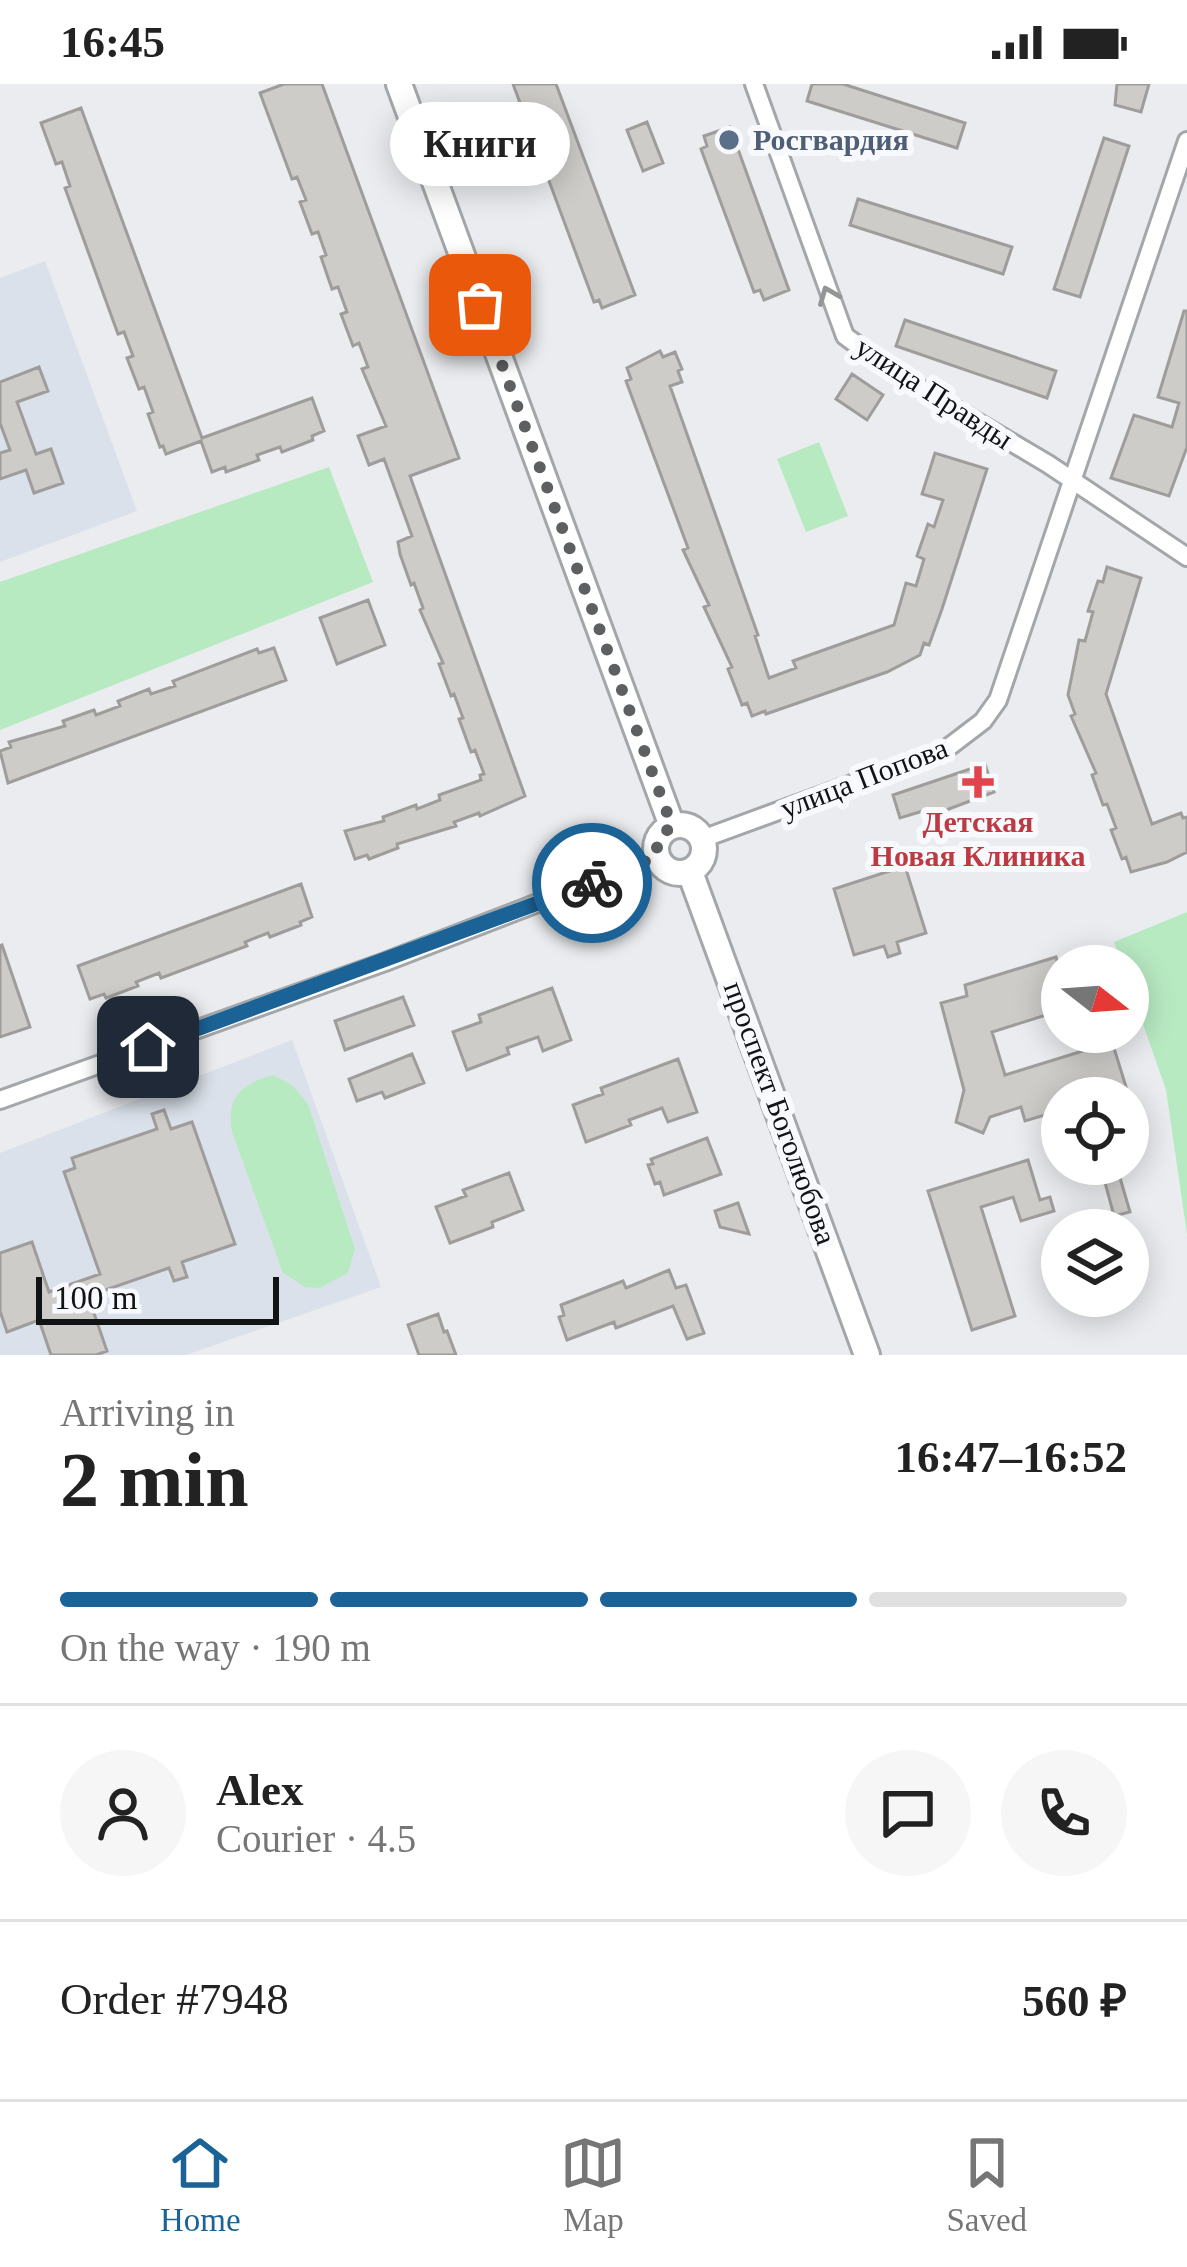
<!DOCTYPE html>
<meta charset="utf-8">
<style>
body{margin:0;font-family:"Times New Roman",serif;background:#f6f6f6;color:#222;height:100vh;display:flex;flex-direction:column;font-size:45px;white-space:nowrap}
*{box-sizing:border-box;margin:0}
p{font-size:39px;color:#767676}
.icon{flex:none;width:66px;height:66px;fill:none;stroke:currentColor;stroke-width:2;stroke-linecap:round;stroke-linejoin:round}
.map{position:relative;height:1271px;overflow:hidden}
.panel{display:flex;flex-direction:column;background:#fff;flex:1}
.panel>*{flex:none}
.needle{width:78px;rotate:107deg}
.buttons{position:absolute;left:1041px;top:861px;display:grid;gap:24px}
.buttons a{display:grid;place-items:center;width:108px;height:108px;border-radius:50%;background:#fff;box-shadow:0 6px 30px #0003;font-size:60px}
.scale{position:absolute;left:36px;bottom:30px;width:243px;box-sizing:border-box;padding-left:12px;border:6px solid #121314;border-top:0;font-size:33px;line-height:42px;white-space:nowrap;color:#121314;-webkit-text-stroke:9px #f7f9fc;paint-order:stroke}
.pin{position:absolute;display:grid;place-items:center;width:102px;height:102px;color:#fff;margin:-51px;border-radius:24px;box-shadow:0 6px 18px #0006}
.courier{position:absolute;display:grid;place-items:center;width:120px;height:120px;margin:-60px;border:9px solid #1b6397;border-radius:50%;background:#fff;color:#222;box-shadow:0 3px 15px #0007}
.bubble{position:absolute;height:84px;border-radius:42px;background:#fff;box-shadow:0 6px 30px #0003;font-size:39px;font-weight:700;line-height:84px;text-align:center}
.headline em{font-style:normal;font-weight:700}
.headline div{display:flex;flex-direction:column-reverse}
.headline{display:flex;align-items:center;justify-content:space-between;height:204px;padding:0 60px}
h1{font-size:78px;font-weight:700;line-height:90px}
.bar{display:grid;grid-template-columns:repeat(4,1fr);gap:18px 12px;align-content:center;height:144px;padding:0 60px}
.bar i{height:15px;border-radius:9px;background:#e0e0e0}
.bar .active{background:#1b6397}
.bar p{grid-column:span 4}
.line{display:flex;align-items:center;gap:30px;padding:0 60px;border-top:3px solid #e0e0e0}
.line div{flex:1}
.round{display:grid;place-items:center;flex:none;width:126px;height:126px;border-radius:63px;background:#f6f6f6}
.status{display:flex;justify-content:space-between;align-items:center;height:84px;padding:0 60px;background:#fff;direction:ltr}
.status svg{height:33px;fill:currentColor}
.dock{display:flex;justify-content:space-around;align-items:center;height:168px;border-top:3px solid #e0e0e0;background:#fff;font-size:33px;color:#767676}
.dock a{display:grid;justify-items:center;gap:6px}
.dock .active{color:#1b6397}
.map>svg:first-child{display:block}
.built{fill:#dae1ea}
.green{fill:#b8eac2}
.building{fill:#ceccc9;stroke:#9f9d9b;stroke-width:3}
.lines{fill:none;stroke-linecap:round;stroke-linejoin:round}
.street-casing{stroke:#a4a7a9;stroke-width:22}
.secondary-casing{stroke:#a4a7a9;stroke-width:30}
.street{stroke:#fff;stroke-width:16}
.secondary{stroke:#fff;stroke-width:24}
.oneway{stroke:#949595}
.done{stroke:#5e5f61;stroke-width:12;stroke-dasharray:0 21.6}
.route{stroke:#1b6397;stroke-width:15}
.service-dot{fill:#5c6f8a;stroke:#f7f9fc;stroke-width:4.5}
.health-dot{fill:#e0444e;stroke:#f7f9fc;stroke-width:4.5}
.labels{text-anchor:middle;stroke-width:12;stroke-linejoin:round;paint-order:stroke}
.service-label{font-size:30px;font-weight:bold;fill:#4e5e75;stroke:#f7f9fc;text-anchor:start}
.street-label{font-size:30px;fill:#121314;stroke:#f7f9fc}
.health-label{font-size:30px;font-weight:bold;fill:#be3a42;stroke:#f7f9fc}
</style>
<div class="status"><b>16:45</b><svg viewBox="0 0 49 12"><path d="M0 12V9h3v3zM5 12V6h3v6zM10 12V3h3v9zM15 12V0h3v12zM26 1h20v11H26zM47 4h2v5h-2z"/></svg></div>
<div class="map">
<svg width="1187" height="1271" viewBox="0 0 1187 1271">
<rect width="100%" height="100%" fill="#eaecef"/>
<path class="built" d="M45,177l92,250 -137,51v-284z
M292,956l89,247 -195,68h-186v-202z"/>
<path class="green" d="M819,358l29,74 -42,16 -29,-73z
M329,383l44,115 -373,148v-148z
M1187,828v322l-21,-144 -38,-109v-15h-5l-9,-24z
M273,991l19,10 16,19 47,145 -7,24 -29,15 -14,-1 -22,-14 -51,-141c-6,-34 9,-48 41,-57z"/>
<path class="building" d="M284,0h38l137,374 -49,18 115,320 -45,20 -1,-3 -25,9 2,4 -59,18 1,4 -29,11 -2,-4 -12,4 -10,-28 39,-10 -1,-4 33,-12 1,4 23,-9 -1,-5 42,-15 -1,-5 4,-1 -9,-24 -4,2 -12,-33 4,-1 -9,-24 -3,2 -12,-32 4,-1 -23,-53 3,-2 -9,-25 -3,2 -11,-31 -2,-12 14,-6 -28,-77 -15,6 -11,-29 28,-10 -24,-57 6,-2 -9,-24 -6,3 -12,-32 6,-2 -9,-25 -6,2 -11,-32 5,-2 -8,-23 -6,2 -12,-32 6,-2 -9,-23 -5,2 -32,-86z
M513,0h43l79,211 -33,13 -3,-8 -5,2z
M812,0h31l122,39 -8,25 -150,-47z
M1117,0h32l-8,28 -26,-7z
M81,24l121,330 110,-40 12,33 -12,5 1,4 -31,12 -2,-5 -23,8 2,5 -33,12 -1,-5 -13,5 -11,-31 -35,13 -3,-8 -3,1 -12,-33 5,-2 -9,-25 -5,2 -12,-31 6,-2 -9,-24 -6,2 -53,-146 5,-2 -8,-24 -6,2 -15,-41z
M647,38l16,41 -20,8 -16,-41z
M730,43l59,163 -25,10 -4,-10 -6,2 -53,-143 6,-3 -3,-10z
M1104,54l25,8 -49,151 -26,-8z
M858,115l154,48 -9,27 -153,-49z
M1184,227h3v136l-18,49 -58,-18 23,-63 38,12 7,-24 -21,-6z
M905,236l151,51 -9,27 -151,-52z
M660,267l3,6 12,-5 7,17 -4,2 4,11 -12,4 88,249 -3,1 14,42 27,-10 -3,-7 101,-36 12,-42 10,3 8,-27 -7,-3 11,-32 6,3 9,-27 -21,-6 13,-41 52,16 -45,140 -13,36 -5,-2 -4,12 -33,17 -121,42 -1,-3 -13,5 -5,-13 -5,2 -14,-36 4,-2 -28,-60 5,-2 -26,-55 5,-2 -62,-167 5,-2 -4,-11z
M39,283l9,24 -31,11 19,52 15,-5 12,34 -29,10 -8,-23 -26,9v-26l10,-3 -10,-27v-41z
M852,290l31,21 -16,25 -31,-21z
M1107,483l34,11 -35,116 46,130 29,-11 2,5 4,-1v35l-20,10 -36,10 -5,-15 -4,2 -11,-29 5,-2 -9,-24 -4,1 -11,-30 4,-2 -25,-57 4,-2 -7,-19 11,-55 6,1 8,-29 -5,-1 10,-30 5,1z
M368,516l17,45 -48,19 -17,-46z
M274,564l12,32 -278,103 -8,-32 11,-4 -2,-5 56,-16 -2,-5 31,-11 2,5 24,-9 -2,-5 31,-12 2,5 24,-8 -2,-5 84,-32 2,4z
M985,680l9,28 -69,26 -2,-7 -23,7 -7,-23z
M905,782l21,67 -29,9 3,11 -12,4 -4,-11 -30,9 -20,-66z
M301,800l11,33 -12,5 1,3 -31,12 -2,-4 -23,9 2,4 -86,32 -2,-5 -23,9 2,4 -32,12 -2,-4 -14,5 -12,-33z
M2,861l28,82 -30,10v-91z
M1056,873l6,21v32l-70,22 13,43 94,-29 -5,-14h15l18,58 -26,8h-39v12l-37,11 -4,-14 -31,10 -7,16 -27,-11 8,-32 -23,-87 26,-7 -2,-11z
M552,904l19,52 -28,11 -5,-14 -31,11 2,6 -42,16 -14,-38 28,-10 -2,-7z
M403,913l11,28 -69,25 -10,-29z
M412,970l12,29 -39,15 -3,-6 -25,9 -8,-22z
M678,975l19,53 -29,10 -6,-14 -33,12 2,5 -45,17 -13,-37 30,-11 -2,-6z
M164,1026l7,19 21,-7 43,122 -53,18 5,15 -13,4 -5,-13 -81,28 19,55 -11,4h-45l-12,-35 -32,12 -7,-21v-58l32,-11 17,50 51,-18 -36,-102 11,-4 -3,-10 85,-29 -5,-15z
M707,1054l14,36 -57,21 -4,-13 -5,2 -7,-19 5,-1 -2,-5z
M1028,1076l12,40 10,-3 4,14 -33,10 -8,-24 -32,10 34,109 -43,14 -44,-139z
M1100,1080h16l14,48 -16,4z
M509,1089l14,37 -31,12 1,5 -43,16 -14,-36 30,-11 -3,-6z
M738,1119l11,31 -29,-7 -5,-16z
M669,1186l7,18 10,-3 18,48 -17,6 -14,-33 -57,22 -2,-6 -47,18 -8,-23 5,-2 -3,-10 62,-24 3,7z
M438,1230l6,18 3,-1 9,24h-37l-11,-30z"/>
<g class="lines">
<defs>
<path id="street" d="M754,0l91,252 56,41 147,87 139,93
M702,755l243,-89 38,-29 15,-21 189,-559
M0,1016l385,-138 272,-105"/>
<path id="secondary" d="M399,0l273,742
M656 765a24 24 0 1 1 48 0a24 24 0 1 1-48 0Z
M690,788l177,483"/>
</defs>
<use href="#street" class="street-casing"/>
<use href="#secondary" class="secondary-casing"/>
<use href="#street" class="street"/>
<use href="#secondary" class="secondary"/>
</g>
<defs><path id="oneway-chevron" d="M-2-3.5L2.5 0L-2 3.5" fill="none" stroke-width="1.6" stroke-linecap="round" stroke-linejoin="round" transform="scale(3)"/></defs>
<use class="oneway" href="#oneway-chevron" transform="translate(828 211) rotate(-112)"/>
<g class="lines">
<path class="done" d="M480,221l192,521 -14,12 -2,19 -64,26"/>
<path class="route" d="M148,963l444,-164"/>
</g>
<circle class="service-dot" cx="729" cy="56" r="12"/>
<path class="health-dot" d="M972 680h12v12h12v12h-12v12h-12v-12h-12v-12h12z"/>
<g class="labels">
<g class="service-label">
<text x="753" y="66">Росгвардия</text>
</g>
<g class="street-label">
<text transform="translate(934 309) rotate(33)" y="10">улица Правды</text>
<text transform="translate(864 694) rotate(-21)" y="10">улица Попова</text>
<text transform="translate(780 1029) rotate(70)" y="10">проспект Боголюбова</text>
</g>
<g class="health-label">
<text x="978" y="748">Детская<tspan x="978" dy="34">Новая Клиника</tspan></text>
</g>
</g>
</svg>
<div class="buttons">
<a><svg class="needle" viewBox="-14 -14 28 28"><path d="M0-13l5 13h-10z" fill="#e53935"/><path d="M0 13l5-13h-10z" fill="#767676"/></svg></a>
<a><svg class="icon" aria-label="locate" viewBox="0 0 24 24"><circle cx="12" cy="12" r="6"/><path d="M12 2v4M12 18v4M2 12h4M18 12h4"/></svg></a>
<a><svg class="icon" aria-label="layers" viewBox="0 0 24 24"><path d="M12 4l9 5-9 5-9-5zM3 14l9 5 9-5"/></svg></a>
</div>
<div class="scale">100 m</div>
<div class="pin" style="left:480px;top:221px;background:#ea580c"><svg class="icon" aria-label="bag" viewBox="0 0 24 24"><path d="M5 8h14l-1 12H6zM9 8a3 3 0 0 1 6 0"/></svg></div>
<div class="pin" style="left:148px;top:963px;background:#1f2937"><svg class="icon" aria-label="home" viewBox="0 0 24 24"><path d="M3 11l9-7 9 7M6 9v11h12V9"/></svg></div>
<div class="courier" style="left:592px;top:799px"><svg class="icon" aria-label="bike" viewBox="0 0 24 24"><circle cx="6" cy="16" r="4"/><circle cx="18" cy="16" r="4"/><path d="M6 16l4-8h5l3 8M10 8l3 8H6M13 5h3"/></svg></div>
<div class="bubble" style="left:390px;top:18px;width:180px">Книги</div>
</div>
<section class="panel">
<div class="headline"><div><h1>2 min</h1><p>Arriving in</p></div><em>16:47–16:52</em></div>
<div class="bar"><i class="active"></i><i class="active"></i><i class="active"></i><i></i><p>On the way · 190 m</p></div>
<div class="line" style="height:216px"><a class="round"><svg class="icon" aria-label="person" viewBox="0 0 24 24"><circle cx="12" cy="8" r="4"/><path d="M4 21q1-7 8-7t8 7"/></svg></a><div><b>Alex</b><p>Courier · 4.5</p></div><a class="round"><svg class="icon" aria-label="chat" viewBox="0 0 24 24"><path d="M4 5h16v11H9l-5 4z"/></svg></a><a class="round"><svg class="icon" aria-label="phone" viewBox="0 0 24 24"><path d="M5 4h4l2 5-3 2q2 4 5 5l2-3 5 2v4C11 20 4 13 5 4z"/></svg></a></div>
<div class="line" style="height:156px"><div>Order #7948</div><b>560 ₽</b></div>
</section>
<nav class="dock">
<a class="active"><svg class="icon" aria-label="home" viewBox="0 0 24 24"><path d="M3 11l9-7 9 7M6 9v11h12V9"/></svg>Home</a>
<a><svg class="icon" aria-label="map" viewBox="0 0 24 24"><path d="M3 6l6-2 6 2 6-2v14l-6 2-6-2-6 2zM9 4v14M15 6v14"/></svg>Map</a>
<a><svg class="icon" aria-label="saved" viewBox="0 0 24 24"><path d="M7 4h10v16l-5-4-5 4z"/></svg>Saved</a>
</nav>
